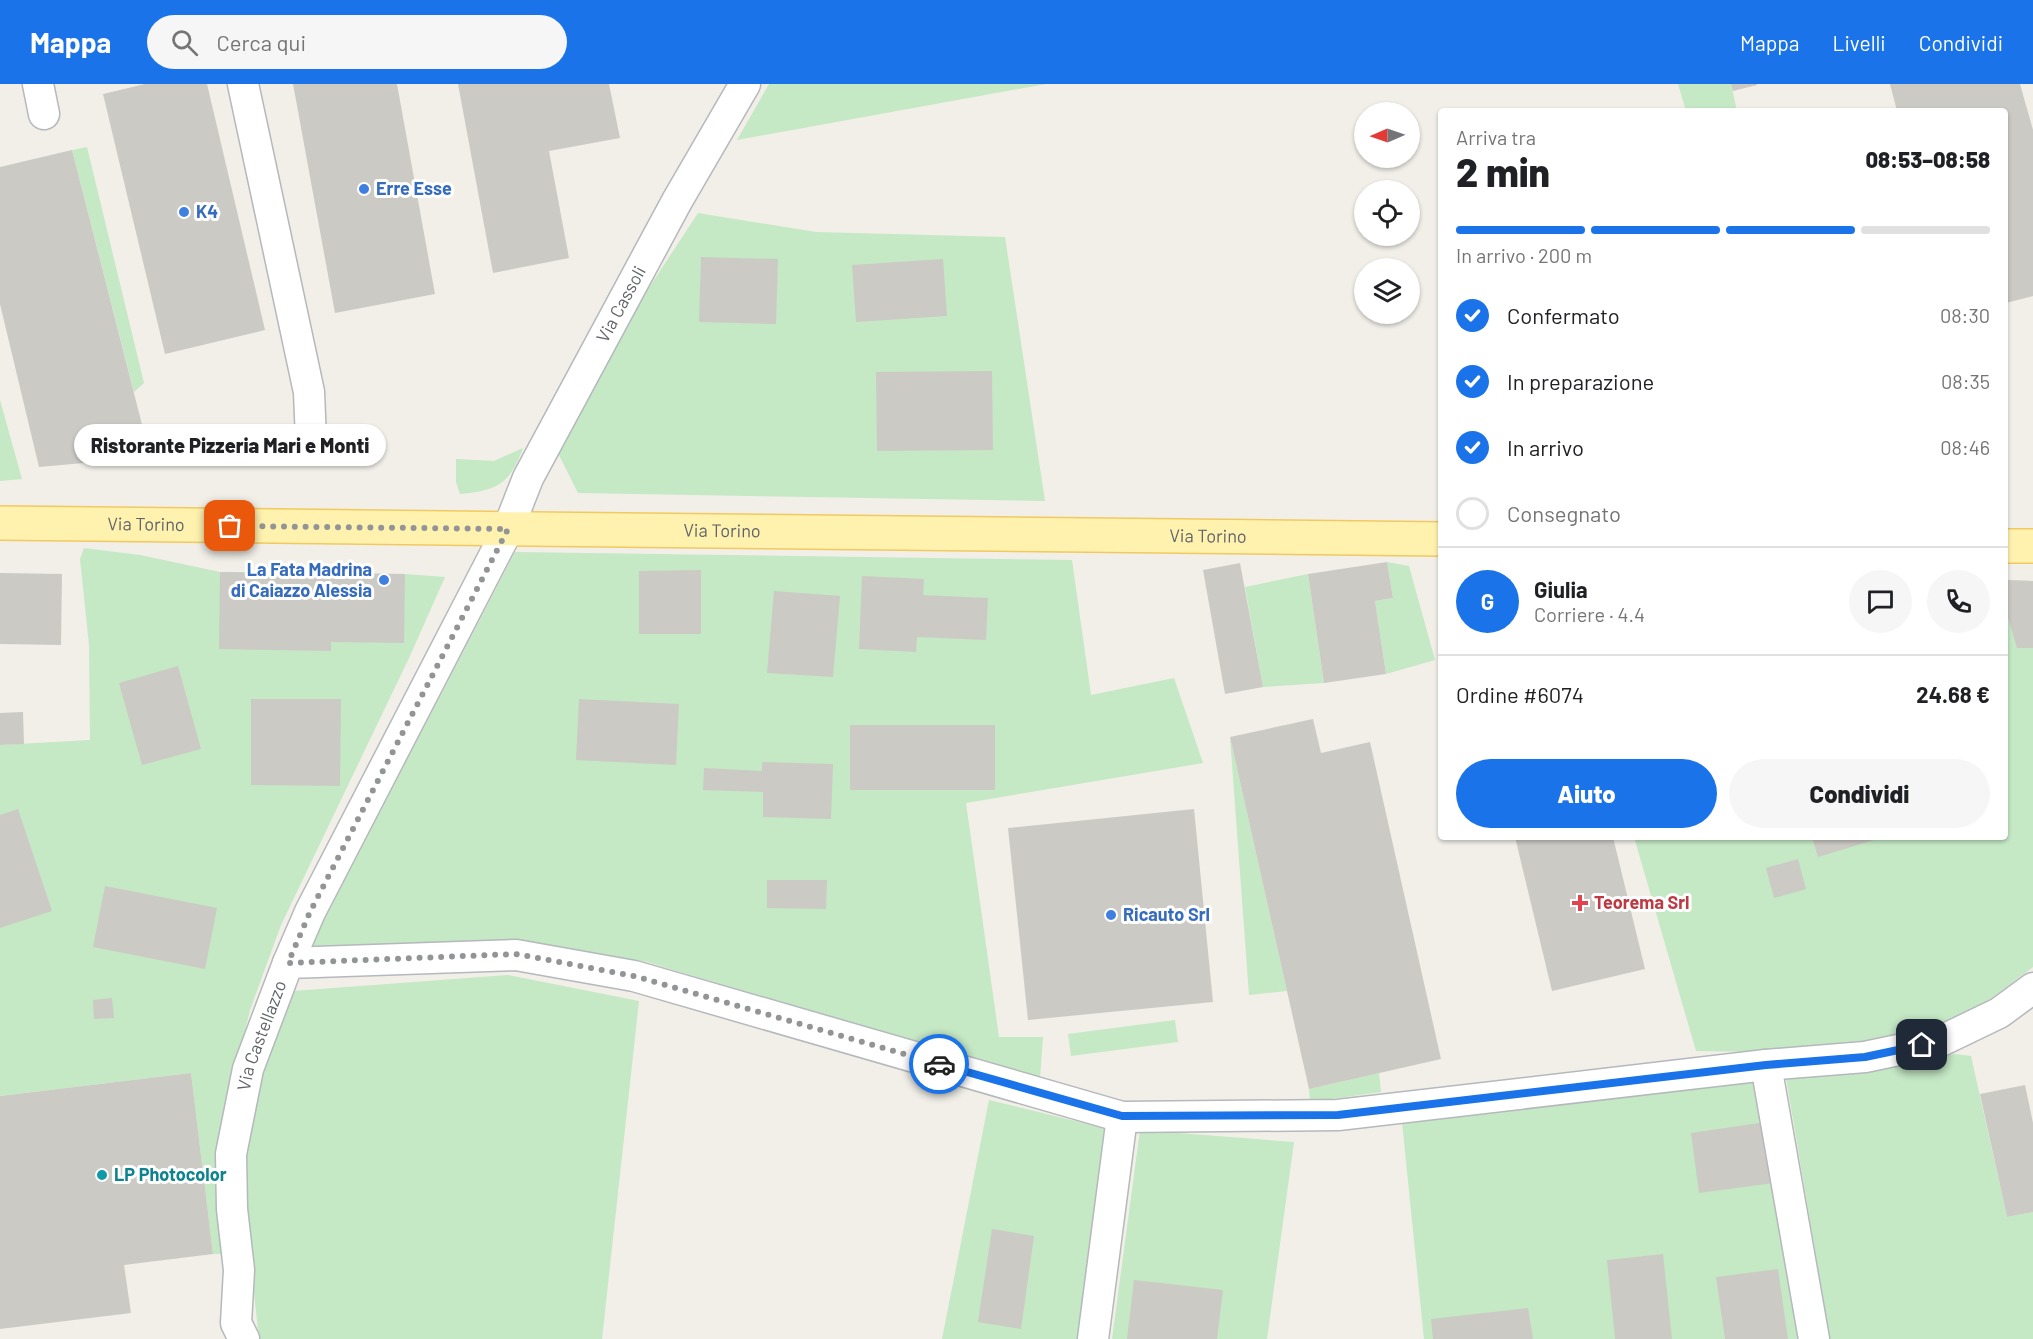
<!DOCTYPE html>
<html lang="it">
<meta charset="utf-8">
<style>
body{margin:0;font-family:Barlow,sans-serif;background:#f6f6f6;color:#202124;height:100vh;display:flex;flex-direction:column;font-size:22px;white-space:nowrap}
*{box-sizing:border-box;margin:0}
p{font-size:20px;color:#757577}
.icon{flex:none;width:33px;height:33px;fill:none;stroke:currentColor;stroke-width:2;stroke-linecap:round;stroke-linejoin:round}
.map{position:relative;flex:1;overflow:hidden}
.drawer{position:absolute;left:1438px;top:24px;width:570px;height:732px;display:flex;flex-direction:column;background:#fff;border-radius:6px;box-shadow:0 2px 4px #0004}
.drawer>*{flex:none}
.needle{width:39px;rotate:268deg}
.buttons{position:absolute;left:1354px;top:18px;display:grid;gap:12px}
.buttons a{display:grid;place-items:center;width:66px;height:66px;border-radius:50%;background:#fff;box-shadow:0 2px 4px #0004;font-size:30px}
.pin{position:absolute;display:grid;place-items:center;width:51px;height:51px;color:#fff;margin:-26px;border-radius:12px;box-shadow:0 3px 9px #0006}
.courier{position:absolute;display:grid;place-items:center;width:60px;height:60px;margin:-30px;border:4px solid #1a73e8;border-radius:50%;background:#fff;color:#222;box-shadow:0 2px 8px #0007}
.bubble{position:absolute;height:42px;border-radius:21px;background:#fff;box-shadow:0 2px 4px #0004;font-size:20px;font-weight:800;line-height:42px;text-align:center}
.summary em{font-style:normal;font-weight:800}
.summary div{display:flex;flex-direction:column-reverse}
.summary{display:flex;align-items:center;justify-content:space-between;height:102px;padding:0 18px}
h1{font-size:39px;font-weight:800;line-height:45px}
.bar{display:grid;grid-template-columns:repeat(4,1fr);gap:9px 6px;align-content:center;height:72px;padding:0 18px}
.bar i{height:8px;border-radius:4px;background:#e0e0e0}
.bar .on{background:#1a73e8}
.bar p{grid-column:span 4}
.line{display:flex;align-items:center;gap:15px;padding:0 18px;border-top:2px solid #e0e0e0}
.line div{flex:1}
.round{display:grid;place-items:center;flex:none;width:63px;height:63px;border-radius:32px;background:#f6f6f6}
ol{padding:0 18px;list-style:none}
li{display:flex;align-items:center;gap:18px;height:66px}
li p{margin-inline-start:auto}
li .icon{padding:6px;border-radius:50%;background:#1a73e8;color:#fff;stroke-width:4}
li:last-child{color:#757577}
li i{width:33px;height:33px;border:3px solid #e0e0e0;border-radius:50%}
.button{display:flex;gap:12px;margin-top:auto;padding:12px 18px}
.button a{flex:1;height:69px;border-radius:36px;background:#1a73e8;color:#fff;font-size:24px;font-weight:800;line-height:69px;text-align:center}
.button a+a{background:#f6f6f6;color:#202124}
header{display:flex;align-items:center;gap:36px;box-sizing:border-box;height:84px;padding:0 30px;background:#1a73e8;color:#fff}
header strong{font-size:28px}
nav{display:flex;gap:33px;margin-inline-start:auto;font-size:21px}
.search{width:420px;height:54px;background:#f6f6f6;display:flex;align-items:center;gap:15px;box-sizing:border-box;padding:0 21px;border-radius:33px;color:#757577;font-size:22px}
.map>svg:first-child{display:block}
.green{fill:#c5e8c5}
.building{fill:#cccac5}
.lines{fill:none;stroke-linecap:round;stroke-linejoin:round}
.minor-casing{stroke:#b5b8bc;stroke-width:33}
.primary-casing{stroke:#f2c960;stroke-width:36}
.minor{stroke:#fff;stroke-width:30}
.primary{stroke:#fff2af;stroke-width:33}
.done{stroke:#929495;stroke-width:6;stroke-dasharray:0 10.8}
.route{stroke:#1a73e8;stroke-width:8}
.shop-dot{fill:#3f7fe0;stroke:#fff;stroke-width:2}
.health-dot{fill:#e0444e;stroke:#fff;stroke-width:2}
.culture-dot{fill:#0f9aa8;stroke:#fff;stroke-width:2}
.labels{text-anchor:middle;stroke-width:6;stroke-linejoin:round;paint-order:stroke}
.shop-label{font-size:18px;font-weight:bold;fill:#366cbe;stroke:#fff;text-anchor:start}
.street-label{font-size:18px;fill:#5f6368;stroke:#fff}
.health-label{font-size:18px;font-weight:bold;fill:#be3a42;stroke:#fff;text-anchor:start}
.culture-label{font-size:18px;font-weight:bold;fill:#0d838f;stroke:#fff;text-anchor:start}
</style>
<header>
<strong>Mappa</strong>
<div class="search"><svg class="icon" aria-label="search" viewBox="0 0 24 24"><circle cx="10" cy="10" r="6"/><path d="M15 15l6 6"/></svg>Cerca qui</div>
<nav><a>Mappa</a><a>Livelli</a><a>Condividi</a></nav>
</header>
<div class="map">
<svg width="2033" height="1255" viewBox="0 0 2033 1255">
<rect width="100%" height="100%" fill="#f1efe8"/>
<path class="green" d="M769,0h277l-309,56z
M1678,0h53l6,27h-51z
M87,63l57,236 -10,9 -62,-242z
M698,129l118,19 189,5 40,264 -467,-8 -20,-40 52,-106z
M0,316l22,79 -22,2z
M523,364c-14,37 -25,42 -63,46l-4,-12v-23l38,2z
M84,464l56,7 80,17 185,2 40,3 -36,81 -128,267 -31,85 -22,93 -2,151h-13l-22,-181 -191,23v-351l90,-5 -1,-95 -9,-86z
M515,468l557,8 19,135 83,-17 29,85 -237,40 33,234h44l-3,41 -94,-26 -299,-90 -132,-23 -181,11 -23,-5z
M1387,478l22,4 26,94 -49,14 -11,-73 18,-3z
M1308,490l16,109 -61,4 -18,-100z
M2006,496l27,1v386l-51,38 -56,24 -62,12 -102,11 -66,-1 -62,-214h372z
M1230,653l57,254 -38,4z
M508,891l131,26 -37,338h-343l-13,-121 1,-66 15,-86 31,-75z
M1175,936l3,22 -107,14 -3,-22z
M1954,970l17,2 36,161 26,-5v127h-203l-44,-261c57,-4 113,-8 168,-24z
M1379,989l2,19 -71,10 -1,-13z
M1758,997l43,258h-377l-22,-217z
M989,1016l123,30 -33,209h-137z
M1140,1046l154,12 -27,197h-155z"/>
<path class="building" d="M145,0h62l58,246 -100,24 -62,-260z
M293,0h104l38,210 -100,19z
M458,0h151l11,54 -71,13 20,107 -76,15z
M1731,0h26v1l-24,6z
M1890,0h130l13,46v166l-27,7v-192h-109z
M72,66l76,298 -53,14 -56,5 -39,-163v-137z
M701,173l77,2 -2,65 -77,-2z
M943,175l4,57 -91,6 -4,-57z
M992,287l1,79 -116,1 -1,-79z
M1387,478l6,36 -18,3 11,73 -62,9 -16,-109z
M1240,479l23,124 -38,7 -22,-124z
M701,486v64h-62v-63z
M220,488l185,2 -1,69 -73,-1v9l-112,-2z
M0,489l62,1 -1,71 -61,-1z
M862,492l62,3 -1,16 65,3 -2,42 -69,-3 -1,15 -57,-3z
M2006,496l27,1v67h-16l-11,-37z
M774,507l66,5 -7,81 -66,-4z
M178,582l23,83 -59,16 -23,-82z
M251,615h90l-1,87 -89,-1z
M579,615l100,5 -3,61 -100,-5z
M23,628l1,32 -24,1v-32z
M1313,635l8,34 49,-11 71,317 -132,30 -79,-352z
M850,641h145v65h-145z
M762,678l71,2 -2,55 -68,-2v-25l-60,-2 1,-22 58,3z
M18,725l34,102 -52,17v-113z
M1194,725l19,193 -185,18 -20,-192z
M1515,753h98l32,132 -93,22z
M1812,753h64l1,2 -59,18z
M1798,775l8,30 -32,9 -8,-30z
M767,796h60l-1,29 -59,-1z
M105,802l112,22 -12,61 -112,-22z
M112,914l2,20 -20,1 -1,-19z
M191,989l22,181 -89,11 7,48 -131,16v-233z
M2025,1001l8,38v89l-26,5 -27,-123z
M1766,1038l8,61 -75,10 -8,-60z
M992,1145l42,7 -13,93 -43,-7z
M1663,1170l9,85h-57l-8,-79z
M1778,1185l10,70h-63l-9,-62z
M1134,1196l89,10 -6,49h-90z
M1528,1224l5,31h-100l-2,-20z"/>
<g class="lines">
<defs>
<g id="minor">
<path d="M38,0l6,30"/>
<path d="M243,0l66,308 2,48"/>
<path d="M288,879l228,-8 118,21 488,141 216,-2 428,-50 99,-8 76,-16 58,-28 34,-25"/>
<path d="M1766,981l48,274"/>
<path id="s1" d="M244,1255l-8,-16 3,-53 -7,-61 -1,-55 17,-85 40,-106 22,-51 198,-383 20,-51 149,-277 68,-117"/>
<path d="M1093,1255l29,-222"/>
</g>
<g id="primary">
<path id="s2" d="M0,439l1442,16"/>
<path d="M2006,462h27"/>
</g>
</defs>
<use href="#minor" class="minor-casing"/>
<use href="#primary" class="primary-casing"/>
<use href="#minor" class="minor"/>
<use href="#primary" class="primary"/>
</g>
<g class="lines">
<path class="done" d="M230,442l278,3 -198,383 -22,51 228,-9 118,22 305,88"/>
<path class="route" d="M939,980l183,52 216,-1 428,-50 99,-8 57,-12"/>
</g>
<g class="shop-dot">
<circle cx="364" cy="105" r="6"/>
<circle cx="184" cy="128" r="6"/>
<circle cx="384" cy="496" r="6"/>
<circle cx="1111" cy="831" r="6"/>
</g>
<path class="health-dot" d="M1577 810h6v6h6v6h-6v6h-6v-6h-6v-6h6z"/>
<circle class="culture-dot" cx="102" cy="1091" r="6"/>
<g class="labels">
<g class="shop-label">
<text x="376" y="111">Erre Esse</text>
<text x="196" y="134">K4</text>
<text x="372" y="492" text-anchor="end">La Fata Madrina<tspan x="372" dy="21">di Caiazzo Alessia</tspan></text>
<text x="1123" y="837">Ricauto Srl</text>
</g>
<g class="street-label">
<text dy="6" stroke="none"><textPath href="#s1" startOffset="1126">Via Cassoli</textPath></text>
<text dy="6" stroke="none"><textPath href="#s2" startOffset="146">Via Torino</textPath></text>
<text dy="6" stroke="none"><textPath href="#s2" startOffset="722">Via Torino</textPath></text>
<text dy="6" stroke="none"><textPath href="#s2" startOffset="1208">Via Torino</textPath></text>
<text dy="6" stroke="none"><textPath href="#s1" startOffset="310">Via Castellazzo</textPath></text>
</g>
<g class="health-label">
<text x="1594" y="825">Teorema Srl</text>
</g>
<g class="culture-label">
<text x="114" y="1097">LP Photocolor</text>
</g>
</g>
</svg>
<div class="buttons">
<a><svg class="needle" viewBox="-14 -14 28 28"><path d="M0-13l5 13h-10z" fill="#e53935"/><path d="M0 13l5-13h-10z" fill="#757577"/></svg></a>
<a><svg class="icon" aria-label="locate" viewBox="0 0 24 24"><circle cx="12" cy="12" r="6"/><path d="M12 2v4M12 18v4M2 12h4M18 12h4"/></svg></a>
<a><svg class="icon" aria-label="layers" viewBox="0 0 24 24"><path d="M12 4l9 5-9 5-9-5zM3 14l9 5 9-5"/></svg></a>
</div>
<div class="pin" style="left:230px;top:442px;background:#ea580c"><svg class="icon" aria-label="bag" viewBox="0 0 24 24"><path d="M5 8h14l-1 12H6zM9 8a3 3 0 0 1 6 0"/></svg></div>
<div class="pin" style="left:1922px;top:961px;background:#1f2937"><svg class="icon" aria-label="home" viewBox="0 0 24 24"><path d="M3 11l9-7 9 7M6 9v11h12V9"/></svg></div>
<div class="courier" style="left:939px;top:980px"><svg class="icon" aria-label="car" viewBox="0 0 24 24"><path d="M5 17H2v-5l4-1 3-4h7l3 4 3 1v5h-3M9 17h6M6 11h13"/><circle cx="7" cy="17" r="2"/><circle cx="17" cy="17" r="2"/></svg></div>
<div class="bubble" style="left:74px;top:340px;width:312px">Ristorante Pizzeria Mari e Monti</div>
<section class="drawer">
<div class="summary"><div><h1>2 min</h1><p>Arriva tra</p></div><em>08:53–08:58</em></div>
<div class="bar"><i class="on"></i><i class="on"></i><i class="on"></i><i></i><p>In arrivo · 200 m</p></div>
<ol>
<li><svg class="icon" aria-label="check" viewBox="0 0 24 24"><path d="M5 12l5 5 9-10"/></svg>Confermato<p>08:30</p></li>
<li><svg class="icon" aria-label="check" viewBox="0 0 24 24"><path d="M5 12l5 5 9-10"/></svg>In preparazione<p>08:35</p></li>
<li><svg class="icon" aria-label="check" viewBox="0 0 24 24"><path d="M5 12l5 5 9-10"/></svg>In arrivo<p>08:46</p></li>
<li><i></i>Consegnato</li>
</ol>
<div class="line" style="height:108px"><b class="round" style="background:#1a73e8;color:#fff">G</b><div><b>Giulia</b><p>Corriere · 4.4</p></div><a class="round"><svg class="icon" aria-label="chat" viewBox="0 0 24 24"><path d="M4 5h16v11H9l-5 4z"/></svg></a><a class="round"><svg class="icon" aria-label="phone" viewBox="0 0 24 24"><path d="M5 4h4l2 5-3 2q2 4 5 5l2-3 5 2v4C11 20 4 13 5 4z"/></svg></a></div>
<div class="line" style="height:78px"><div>Ordine #6074</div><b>24.68 €</b></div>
<div class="button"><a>Aiuto</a><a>Condividi</a></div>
</section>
</div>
